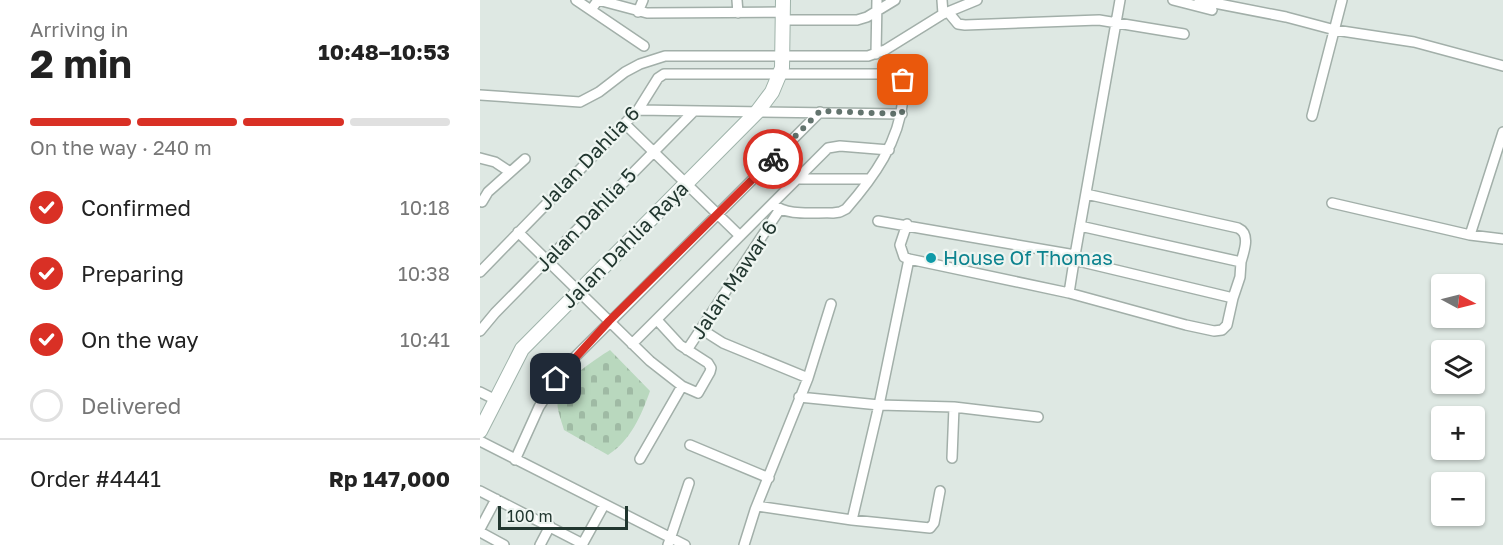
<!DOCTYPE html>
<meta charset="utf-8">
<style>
body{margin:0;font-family:"Golos Text",sans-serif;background:#f2f2f2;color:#222;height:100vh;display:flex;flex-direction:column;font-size:22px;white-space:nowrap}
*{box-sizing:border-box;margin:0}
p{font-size:20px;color:#767676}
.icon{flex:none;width:33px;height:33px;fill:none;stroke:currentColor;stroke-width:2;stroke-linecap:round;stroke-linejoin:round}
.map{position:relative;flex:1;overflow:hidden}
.details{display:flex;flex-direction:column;background:#fff;width:480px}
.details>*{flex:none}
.needle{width:39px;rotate:97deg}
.buttons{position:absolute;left:951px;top:274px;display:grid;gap:12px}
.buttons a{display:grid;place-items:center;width:54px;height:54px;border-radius:6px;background:#fff;box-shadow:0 2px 4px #0004;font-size:30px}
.scale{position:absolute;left:18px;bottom:15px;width:130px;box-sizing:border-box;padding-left:6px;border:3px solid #21362f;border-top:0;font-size:16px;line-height:21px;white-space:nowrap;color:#21362f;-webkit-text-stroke:4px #eef5f1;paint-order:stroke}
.pin{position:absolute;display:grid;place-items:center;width:51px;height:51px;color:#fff;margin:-26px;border-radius:12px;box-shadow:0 3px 9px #0006}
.courier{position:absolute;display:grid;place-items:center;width:60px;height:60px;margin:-30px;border:4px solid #d93025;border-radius:50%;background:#fff;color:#222;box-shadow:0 2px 8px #0007}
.overview em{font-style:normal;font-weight:700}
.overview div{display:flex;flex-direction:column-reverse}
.overview{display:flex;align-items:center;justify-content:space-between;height:102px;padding:0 30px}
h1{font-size:39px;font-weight:700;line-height:45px}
.bar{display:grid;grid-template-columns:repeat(4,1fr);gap:9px 6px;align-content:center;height:72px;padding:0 30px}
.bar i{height:8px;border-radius:4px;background:#e0e0e0}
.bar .current{background:#d93025}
.bar p{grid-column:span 4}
.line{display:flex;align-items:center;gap:15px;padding:0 30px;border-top:2px solid #e0e0e0}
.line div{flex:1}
ol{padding:0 30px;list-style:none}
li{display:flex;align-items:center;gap:18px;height:66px}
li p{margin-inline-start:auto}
li .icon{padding:6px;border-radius:50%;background:#d93025;color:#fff;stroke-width:4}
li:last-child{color:#767676}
li i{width:33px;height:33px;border:3px solid #e0e0e0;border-radius:50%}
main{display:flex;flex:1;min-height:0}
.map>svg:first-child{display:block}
.cemetery{fill:url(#cemetery-stones)}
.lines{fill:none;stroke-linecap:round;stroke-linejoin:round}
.street-casing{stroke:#a2afa9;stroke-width:12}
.secondary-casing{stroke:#9fb3aa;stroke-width:16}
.street{stroke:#fff;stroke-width:9}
.secondary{stroke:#fff;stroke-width:14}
.done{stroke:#63746e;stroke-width:6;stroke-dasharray:0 10.8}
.route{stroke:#d93025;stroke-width:8}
.culture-dot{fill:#0f9aa8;stroke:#eef5f1;stroke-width:2}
.labels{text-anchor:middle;stroke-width:4.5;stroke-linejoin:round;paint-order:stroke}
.street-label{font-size:20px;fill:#21362f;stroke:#eef5f1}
.culture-label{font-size:20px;fill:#0d838f;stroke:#eef5f1;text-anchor:start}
</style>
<main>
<section class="details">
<div class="overview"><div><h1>2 min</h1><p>Arriving in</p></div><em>10:48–10:53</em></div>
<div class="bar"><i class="current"></i><i class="current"></i><i class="current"></i><i></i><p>On the way · 240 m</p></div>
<ol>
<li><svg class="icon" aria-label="check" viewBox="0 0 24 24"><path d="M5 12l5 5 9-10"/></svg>Confirmed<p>10:18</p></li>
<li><svg class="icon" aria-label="check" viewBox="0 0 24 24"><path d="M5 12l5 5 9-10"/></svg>Preparing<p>10:38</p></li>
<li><svg class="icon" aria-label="check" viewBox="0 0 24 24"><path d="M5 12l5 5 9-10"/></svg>On the way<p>10:41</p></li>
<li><i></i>Delivered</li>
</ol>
<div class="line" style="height:78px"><div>Order #4441</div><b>Rp 147,000</b></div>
</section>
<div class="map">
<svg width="1023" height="545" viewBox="0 0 1023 545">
<defs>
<pattern id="cemetery-stones" width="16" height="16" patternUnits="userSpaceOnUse" patternTransform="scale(1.5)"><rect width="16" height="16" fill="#b9d8be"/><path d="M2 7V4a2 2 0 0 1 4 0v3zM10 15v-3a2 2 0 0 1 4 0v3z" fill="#9fbaa4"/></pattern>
</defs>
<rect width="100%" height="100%" fill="#dee8e3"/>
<path class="cemetery" d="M130,350l40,41c-9,25 -19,49 -42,64l-44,-25c-3,-11 -10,-26 -5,-37 7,-14 38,-35 51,-43z"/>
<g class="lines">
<defs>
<path id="street" d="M96,0l68,46
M257,0l1,13
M462,0l1,14
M693,0l39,10
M719,0l87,17 49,13 79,12 89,24
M111,10l7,-10 49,13 136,-1
M158,12l5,-12
M468,12l10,12 7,1 134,-5 85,14
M303,20h74l10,-3 28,-17
M396,54l1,-54
M0,95l100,7 19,-10 26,-20 15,-8 25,-8h203l17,-6 58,-36 34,-14
M158,110l264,4
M832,116l30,-116
M145,124l115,112
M0,158l15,4 15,10
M319,179h70
M2,202l6,-10 37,-33
M852,203l138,32 33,4
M398,221l197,34 -6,38
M427,224l-7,21 4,12 5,2 160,34 117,32 28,6 8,-1 5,-5 6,-27 -159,-38
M600,226l161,36c3,-11 10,-28 -3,-34l-152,-34
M38,232l132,129 32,25 16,7 12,-21 1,-4 -3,-5 -28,-18 -23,-25
M990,235l33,-103
M595,255l45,-255
M0,272l158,-162 20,-32 6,-4h228l9,2c5,7 3,15 2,23 -4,43 -29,78 -57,110l-6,3 -7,1c-18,-1 -46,4 -60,-9
M753,298l7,-21 1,-15
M221,329l22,14 85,35
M0,331l15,-18 199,-202
M152,344l196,-196 12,-2 49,4
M207,350l93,-141
M0,392l16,8
M319,397l80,8 75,2 84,10
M0,441l205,104
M210,445l79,33
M472,458l2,-51
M160,459l42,-73
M35,460l24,-53 26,-40 255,-255
M0,491l103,53
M277,506l95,14 78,8 4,-5 6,-32
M372,520l27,-115 30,-146
M0,529l16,-30
M0,532l24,13
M60,545l10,-19
M102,545l22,-40
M188,545l21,-62
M264,545l11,-35 53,-132 23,-74"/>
<path id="secondary" d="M0,431l42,-82 235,-237 15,-20 10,-24 1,-68"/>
</defs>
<use href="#street" class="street-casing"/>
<use href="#secondary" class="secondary-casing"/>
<use href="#street" class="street"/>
<use href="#secondary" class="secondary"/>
</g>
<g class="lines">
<path class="done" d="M293,159l47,-48 82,3 1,-34"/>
<path class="route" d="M76,379l53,-58 164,-162"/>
</g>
<circle class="culture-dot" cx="451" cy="258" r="6"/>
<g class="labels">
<g class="street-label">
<text transform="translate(109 158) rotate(-46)" y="7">Jalan Dahlia 6</text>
<text transform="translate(106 220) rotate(-46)" y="7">Jalan Dahlia 5</text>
<text transform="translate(145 245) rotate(-45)" y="7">Jalan Dahlia Raya</text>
<text transform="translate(254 280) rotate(-56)" y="7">Jalan Mawar 6</text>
</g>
<g class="culture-label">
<text x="463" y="265">House Of Thomas</text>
</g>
</g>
</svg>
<div class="buttons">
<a><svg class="needle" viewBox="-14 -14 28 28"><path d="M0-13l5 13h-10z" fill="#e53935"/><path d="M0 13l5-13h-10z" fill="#767676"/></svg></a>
<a><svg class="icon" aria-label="layers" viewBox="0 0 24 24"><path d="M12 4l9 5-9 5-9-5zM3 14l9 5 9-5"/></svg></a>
<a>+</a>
<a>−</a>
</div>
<div class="scale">100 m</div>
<div class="pin" style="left:423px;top:80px;background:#ea580c"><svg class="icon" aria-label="bag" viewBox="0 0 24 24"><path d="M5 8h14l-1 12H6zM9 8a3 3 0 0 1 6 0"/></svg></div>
<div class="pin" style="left:76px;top:379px;background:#1f2937"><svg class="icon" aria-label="home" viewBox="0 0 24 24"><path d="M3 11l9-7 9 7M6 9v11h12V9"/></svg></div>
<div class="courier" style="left:293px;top:159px"><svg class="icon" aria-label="bike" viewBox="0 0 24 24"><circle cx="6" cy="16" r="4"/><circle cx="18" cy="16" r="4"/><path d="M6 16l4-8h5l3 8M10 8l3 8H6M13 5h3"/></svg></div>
</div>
</main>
